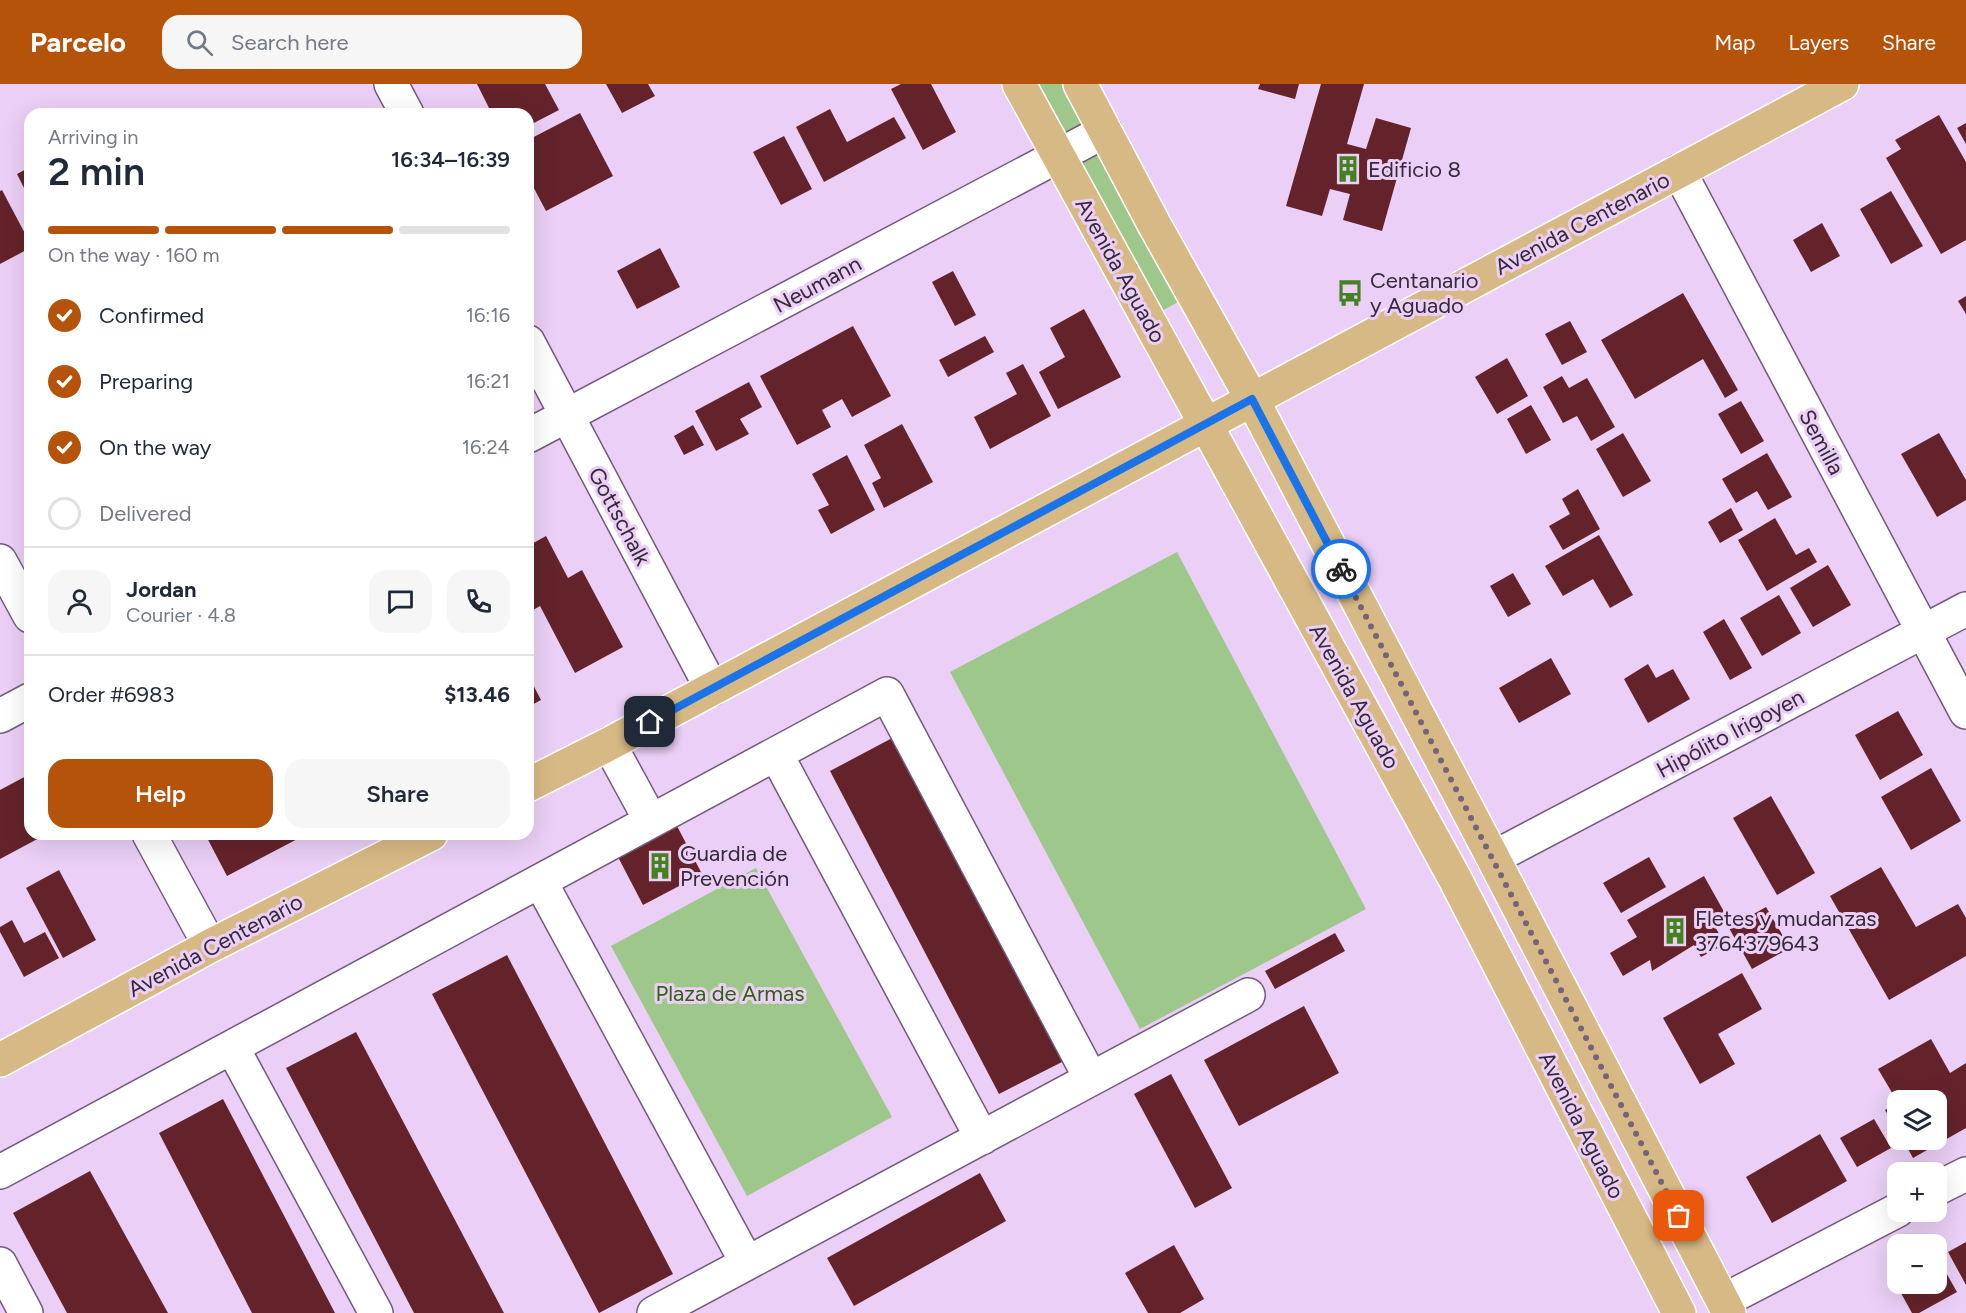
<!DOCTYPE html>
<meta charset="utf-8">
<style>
body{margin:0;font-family:Figtree,sans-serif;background:#f6f6f7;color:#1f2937;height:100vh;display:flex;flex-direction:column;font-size:22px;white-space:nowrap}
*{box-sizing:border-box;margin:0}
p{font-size:20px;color:#747a83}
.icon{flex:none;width:33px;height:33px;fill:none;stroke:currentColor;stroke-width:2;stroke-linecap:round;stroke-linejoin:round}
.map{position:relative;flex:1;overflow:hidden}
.panel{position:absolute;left:24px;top:24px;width:510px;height:732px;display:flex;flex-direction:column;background:#fff;border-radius:18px;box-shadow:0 6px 24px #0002}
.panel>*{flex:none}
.buttons{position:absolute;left:1887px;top:1006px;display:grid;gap:12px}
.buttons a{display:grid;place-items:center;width:60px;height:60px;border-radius:12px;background:#fff;box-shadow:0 6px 24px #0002;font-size:30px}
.pin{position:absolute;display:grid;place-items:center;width:51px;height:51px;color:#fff;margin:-26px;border-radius:12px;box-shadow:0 3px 9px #0006}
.courier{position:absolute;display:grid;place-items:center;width:60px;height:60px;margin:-30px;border:4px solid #1a73e8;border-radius:50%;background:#fff;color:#222;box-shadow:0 2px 8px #0007}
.headline em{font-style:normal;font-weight:600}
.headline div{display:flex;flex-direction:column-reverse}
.headline{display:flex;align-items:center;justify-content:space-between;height:102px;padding:0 24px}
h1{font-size:39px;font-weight:600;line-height:45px}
.bar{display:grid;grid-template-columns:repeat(4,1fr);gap:9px 6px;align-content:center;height:72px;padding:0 24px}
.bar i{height:8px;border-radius:4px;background:#e0e1e3}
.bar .selected{background:#b45309}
.bar p{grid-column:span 4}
.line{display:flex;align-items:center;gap:15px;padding:0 24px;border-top:2px solid #e0e1e3}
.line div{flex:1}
.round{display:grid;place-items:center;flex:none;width:63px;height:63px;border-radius:18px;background:#f6f6f7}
ol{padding:0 24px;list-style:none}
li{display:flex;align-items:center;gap:18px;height:66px}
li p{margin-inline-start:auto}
li .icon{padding:6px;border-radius:50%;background:#b45309;color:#fff;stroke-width:4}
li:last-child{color:#747a83}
li i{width:33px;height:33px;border:3px solid #e0e1e3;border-radius:50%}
.primary-button{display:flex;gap:12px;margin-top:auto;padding:12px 24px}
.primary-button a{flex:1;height:69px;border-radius:18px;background:#b45309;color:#fff;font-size:24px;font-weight:600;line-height:69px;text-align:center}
.primary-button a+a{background:#f6f6f7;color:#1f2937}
header{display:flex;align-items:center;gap:36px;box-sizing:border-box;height:84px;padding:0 30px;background:#b45309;color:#fff}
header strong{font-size:28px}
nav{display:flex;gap:33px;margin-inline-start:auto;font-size:21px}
.search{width:420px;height:54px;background:#f6f6f7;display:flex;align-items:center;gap:15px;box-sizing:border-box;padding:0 21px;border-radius:18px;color:#747a83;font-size:22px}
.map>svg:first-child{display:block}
.green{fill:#9dc78b}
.building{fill:#64232a}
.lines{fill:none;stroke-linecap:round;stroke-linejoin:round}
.minor-casing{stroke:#735a7c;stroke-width:36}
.major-casing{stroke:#fff;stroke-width:36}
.minor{stroke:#fff;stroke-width:33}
.major{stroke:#d7b985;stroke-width:33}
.done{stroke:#74637a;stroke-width:6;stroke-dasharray:0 10.8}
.route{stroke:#1a73e8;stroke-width:8}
.labels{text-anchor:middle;stroke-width:6;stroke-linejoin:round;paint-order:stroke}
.poi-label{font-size:22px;fill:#342938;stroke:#ebcff6;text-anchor:start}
.street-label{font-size:22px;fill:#342938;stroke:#ebcff6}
.park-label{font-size:22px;fill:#2f630f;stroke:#ebcff6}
</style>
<header>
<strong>Parcelo</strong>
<div class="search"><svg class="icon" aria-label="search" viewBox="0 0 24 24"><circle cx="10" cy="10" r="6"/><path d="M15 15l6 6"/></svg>Search here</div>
<nav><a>Map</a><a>Layers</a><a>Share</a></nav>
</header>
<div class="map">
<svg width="1966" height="1229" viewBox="0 0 1966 1229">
<rect width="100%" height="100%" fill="#ebcff6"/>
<path class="green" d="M1034,0h37l111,216 -26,14z
M1177,468l189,357 -226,120 -190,-357z
M756,784l136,249 -145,79 -136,-250z"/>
<path class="building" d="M477,0h68l14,26 -31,16v-12h-36z
M606,0h42l7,12 -33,17z
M901,0h30l25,48 -33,18 -32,-61z
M1260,0h39l-4,15 -37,-10z
M1321,0h43l-17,60 19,5 10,-31 35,10 -29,103 -39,-11 7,-26 -20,-5 -8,27 -36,-10z
M830,25l17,33 47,-25 12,21 -82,44 -28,-55z
M580,29l33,63 -67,35 -18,-34v-37z
M1939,31l27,47v78l-25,14 -55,-96 15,-9 -6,-9z
M1966,39v21l-9,-16z
M784,52l28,53 -31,16 -28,-53z
M30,83v33l-13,-26z
M2,106l28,53v5l-30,16v-73z
M1891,107l32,55 -32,18 -31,-55z
M1822,139l18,33 -29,16 -18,-32z
M660,164l20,39 -43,22 -20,-38z
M953,187l23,44 -21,11 -23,-44z
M1683,209l55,97 -13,8 -22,-39 -68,40 -34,-59z
M1966,212v18l-8,-13z
M1084,225l37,68 -63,32 -19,-37 26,-15 -15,-29z
M1570,237l17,31 -25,13 -17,-31z
M853,242l38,70 -39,21 -10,-18 -20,11 9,17 -34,18 -37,-69z
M985,252l9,16 -46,25 -9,-17z
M1507,274l21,38 -31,18 -22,-37z
M1023,280l28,52 -61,33 -16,-32 43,-23 -11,-21z
M1562,292l7,12 18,-10 28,49 -24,14 -14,-25 -14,7 -20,-36z
M749,298l13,25 -22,12 9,15 -33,17 -21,-40z
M1741,317l23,40 -23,13 -23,-40z
M1531,321l20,35 -25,14 -19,-35z
M902,340l31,58 -49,26 -12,-25 9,-5 -17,-33z
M693,341l11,20 -20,10 -10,-19z
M1623,349l28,48 -28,16 -27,-48z
M1939,349l27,47v20l-29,17 -36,-63z
M1767,369l25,44 -24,13 -11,-19 -21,12 -14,-24z
M847,371l28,55 -44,24 -13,-24 11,-5 -17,-31z
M1578,405l22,40 -37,21 -14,-24 21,-12 -8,-15z
M1731,424l12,22 -23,13 -12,-21z
M1775,434l21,37 13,-7 8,14 -50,29 -29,-51z
M1599,451l34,60 -23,13 -17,-29 -30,17 -18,-30z
M546,452l22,42 14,-8 41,77 -48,26 -35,-67 -12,7v-67z
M1828,481l23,40 -38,22 -23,-39z
M1513,489l18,31 -23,13 -18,-31z
M1779,511l22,38 -39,23 -22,-38z
M1724,535l28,49 -22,12 -27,-48z
M1551,574l20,36 -52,29 -20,-35z
M1648,580l8,14 17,-9 17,30 -42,24 -24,-44z
M528,591l13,25 -13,7z
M1898,627l25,44 -43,25 -25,-45z
M896,652l170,324 -67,34 -169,-323z
M1931,684l30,53 -50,29 -30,-53z
M30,690v31l-2,1 2,4v24h12l1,2 -43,23v-69z
M1771,712l44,77 -38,22 -44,-77z
M677,742l25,48 -59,31 -25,-48z
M205,750h102l-80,42z
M1649,773l17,30 -45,26 -18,-30z
M1881,783l35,60 42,-23 8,14v38l-77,44 -59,-104z
M59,786l37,70 -33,18 -37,-70z
M1704,792l23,41 -13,8 11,19 -24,13 -7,-12 -42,26 -2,-11 -27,16 -13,-23 27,-16 -10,-17z
M1766,823l24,41 -38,21 -23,-41z
M12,836l12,23 21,-11 14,26 -35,19 -24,-45v-5z
M1335,849l10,18 -70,38 -10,-18z
M507,871l166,319 -74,39 -167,-319z
M1742,889l20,36 -44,25 17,30 -35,20 -37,-66z
M1304,922l35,67 -100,53 -35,-66z
M356,948l148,281h-90l-128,-245z
M1931,955l19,34 16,-10v65l-53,30 -10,-18h33v-39h-39l-19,-32z
M1171,990l61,114 -37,20 -61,-114z
M223,1015l112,214h-83l-93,-180z
M1898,1019v28l-13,-21z
M1874,1035l17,29 -34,19 -17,-29z
M1820,1050l27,47 -75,42 -26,-46z
M90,1087l78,142h-101l-54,-100z
M980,1089l26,48 -152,85 -27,-48z
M1966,1158v43l-18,-33z
M1174,1161l30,54 -24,14h-32l-23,-40z
M1936,1171l21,37 -38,21h-7l-20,-36 6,-3v10h38z"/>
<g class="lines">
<defs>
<path id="minor" d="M391,0l16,30
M1679,87l287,541
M528,258l184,347
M528,352l577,-305
M0,477l30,55
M0,632l30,-16
M609,660l42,77
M776,670l206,384
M149,750l61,112
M1493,774l473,-249
M540,797l207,382
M232,963l144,266
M0,1088l887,-478 204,385
M1936,1105l30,-15
M0,1180l26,49
M1723,1217l175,-91
M654,1229l594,-318"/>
<path id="major" d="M1019,0l435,793 225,436
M1080,0l74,140 98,175 241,459 236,455
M528,701l81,-41 1233,-660
M0,976l210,-114 221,-112"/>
</defs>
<use href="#minor" class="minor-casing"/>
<use href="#major" class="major-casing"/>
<use href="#minor" class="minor"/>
<use href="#major" class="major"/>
</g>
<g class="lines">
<path class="done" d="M1341,485l338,647"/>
<path class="route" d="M650,638l602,-323 89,170"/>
</g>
<defs>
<symbol id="building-bare" viewBox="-9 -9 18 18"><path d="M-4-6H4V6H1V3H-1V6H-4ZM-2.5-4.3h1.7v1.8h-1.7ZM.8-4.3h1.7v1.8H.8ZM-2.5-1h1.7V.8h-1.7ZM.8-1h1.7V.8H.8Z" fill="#448221" stroke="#ebcff6" stroke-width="2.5" paint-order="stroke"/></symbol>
<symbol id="bus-bare" viewBox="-9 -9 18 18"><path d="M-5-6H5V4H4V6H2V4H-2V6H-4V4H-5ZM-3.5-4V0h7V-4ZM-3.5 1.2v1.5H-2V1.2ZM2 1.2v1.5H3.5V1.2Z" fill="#448221" stroke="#ebcff6" stroke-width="2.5" paint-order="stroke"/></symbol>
</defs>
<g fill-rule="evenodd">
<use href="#building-bare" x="1329" y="66" width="38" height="38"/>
<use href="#bus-bare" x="1331" y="190" width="38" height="38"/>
<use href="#building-bare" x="641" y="763" width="38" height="38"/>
<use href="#building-bare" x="1656" y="828" width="38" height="38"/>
</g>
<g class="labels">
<g class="poi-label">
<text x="1368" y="93">Edificio 8</text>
<text x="1370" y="204">Centanario<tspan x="1370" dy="25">y Aguado</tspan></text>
<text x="680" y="777">Guardia de<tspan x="680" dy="25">Prevención</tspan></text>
<text x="1695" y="842">Fletes y mudanzas<tspan x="1695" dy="25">3764379643</tspan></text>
</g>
<g class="street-label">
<text transform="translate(1582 139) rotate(-28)" y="8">Avenida Centenario</text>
<text transform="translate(1121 186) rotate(61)" y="8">Avenida Aguado</text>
<text transform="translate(817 200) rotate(-28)" y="8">Neumann</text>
<text transform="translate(1822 358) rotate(62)" y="8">Semilla</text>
<text transform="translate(620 432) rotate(62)" y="8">Gottschalk</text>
<text transform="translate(1355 612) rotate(61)" y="8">Avenida Aguado</text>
<text transform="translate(1730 649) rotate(-28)" y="8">Hipólito Irigoyen</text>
<text transform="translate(215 861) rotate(-28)" y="8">Avenida Centenario</text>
<text transform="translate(1582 1041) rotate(63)" y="8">Avenida Aguado</text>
</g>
<g class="park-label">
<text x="730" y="917">Plaza de Armas</text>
</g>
</g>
</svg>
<div class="buttons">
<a><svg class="icon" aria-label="layers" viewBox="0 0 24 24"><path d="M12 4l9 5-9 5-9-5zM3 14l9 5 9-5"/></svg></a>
<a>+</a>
<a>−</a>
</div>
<div class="pin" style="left:1679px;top:1132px;background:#ea580c"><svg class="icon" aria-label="bag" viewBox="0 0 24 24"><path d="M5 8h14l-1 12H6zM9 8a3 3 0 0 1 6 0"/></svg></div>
<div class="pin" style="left:650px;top:638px;background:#1f2937"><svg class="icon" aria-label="home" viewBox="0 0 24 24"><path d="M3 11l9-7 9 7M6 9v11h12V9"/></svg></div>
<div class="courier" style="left:1341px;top:485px"><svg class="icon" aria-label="bike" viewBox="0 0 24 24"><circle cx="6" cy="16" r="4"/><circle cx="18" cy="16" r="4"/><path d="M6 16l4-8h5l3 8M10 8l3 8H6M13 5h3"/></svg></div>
<section class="panel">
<div class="headline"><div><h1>2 min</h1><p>Arriving in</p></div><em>16:34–16:39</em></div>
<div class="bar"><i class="selected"></i><i class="selected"></i><i class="selected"></i><i></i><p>On the way · 160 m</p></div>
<ol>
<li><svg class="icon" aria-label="check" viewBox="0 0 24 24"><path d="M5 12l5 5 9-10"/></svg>Confirmed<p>16:16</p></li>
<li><svg class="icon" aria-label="check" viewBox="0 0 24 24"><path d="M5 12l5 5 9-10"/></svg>Preparing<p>16:21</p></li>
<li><svg class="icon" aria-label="check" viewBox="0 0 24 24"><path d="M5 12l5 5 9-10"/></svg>On the way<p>16:24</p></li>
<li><i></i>Delivered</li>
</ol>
<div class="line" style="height:108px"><a class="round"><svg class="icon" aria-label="person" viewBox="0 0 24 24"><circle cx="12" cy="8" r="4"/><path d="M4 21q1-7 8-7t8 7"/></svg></a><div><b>Jordan</b><p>Courier · 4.8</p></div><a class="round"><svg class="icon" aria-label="chat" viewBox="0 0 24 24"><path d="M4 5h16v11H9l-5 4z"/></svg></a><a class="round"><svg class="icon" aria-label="phone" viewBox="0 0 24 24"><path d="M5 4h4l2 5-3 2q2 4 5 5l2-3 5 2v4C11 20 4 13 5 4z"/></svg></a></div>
<div class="line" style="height:78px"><div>Order #6983</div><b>$13.46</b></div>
<div class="primary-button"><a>Help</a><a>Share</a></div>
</section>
</div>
